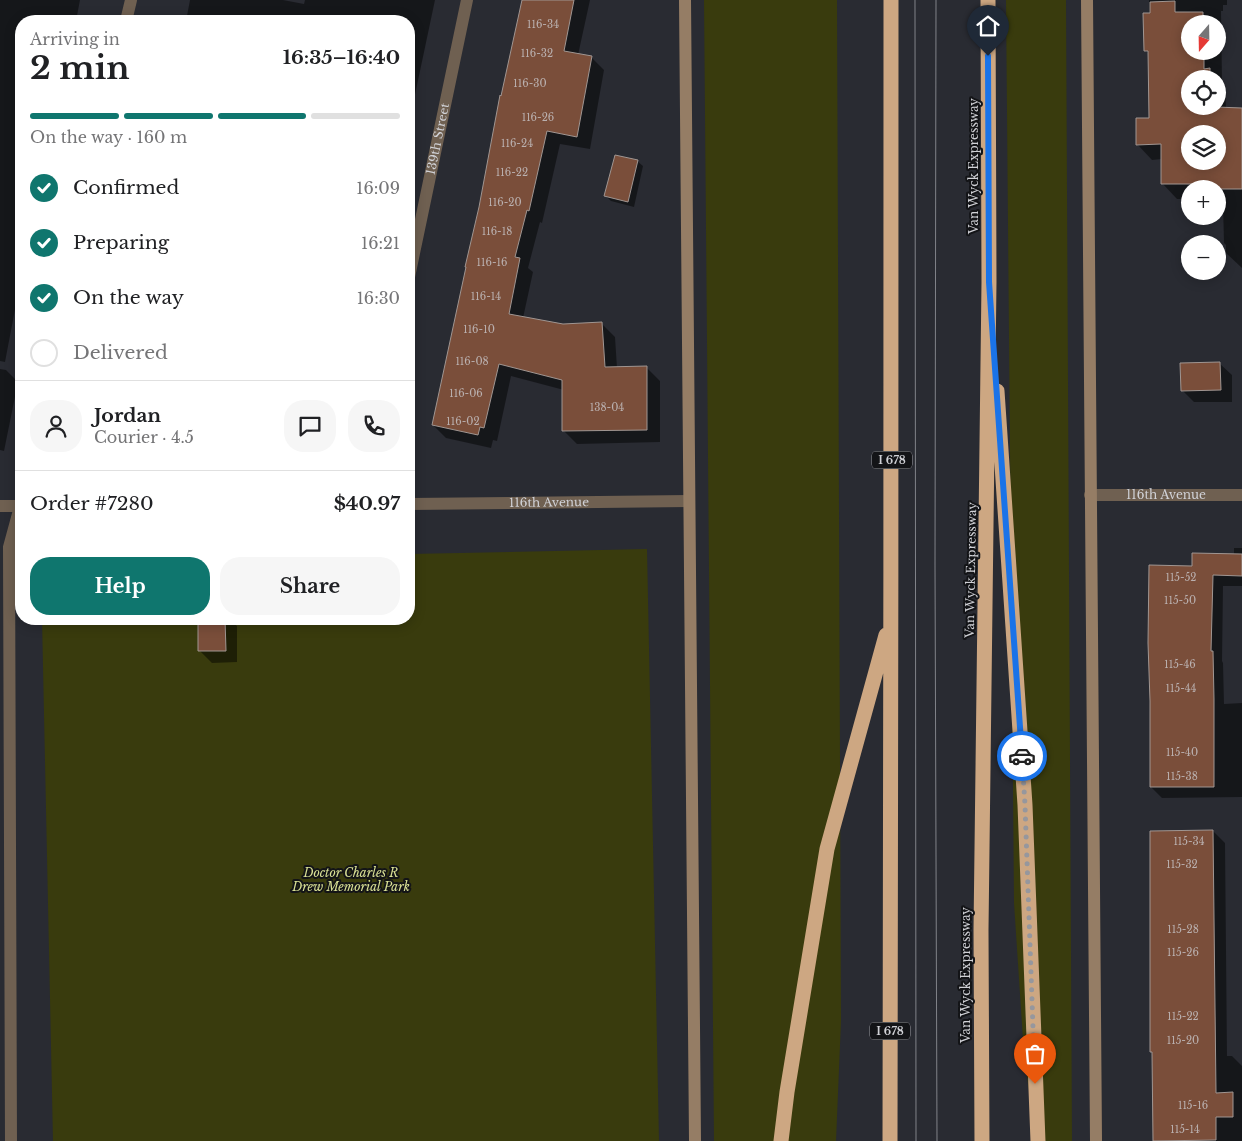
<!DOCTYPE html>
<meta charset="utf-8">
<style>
body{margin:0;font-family:"Libre Baskerville",serif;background:#f6f6f6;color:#202124;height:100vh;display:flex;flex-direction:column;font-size:19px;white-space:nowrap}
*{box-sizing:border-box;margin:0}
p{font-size:16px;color:#757577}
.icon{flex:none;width:28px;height:28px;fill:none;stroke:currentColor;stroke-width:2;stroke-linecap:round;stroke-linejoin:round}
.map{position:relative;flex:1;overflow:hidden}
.side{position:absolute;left:15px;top:15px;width:400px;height:610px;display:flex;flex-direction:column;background:#fff;border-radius:20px;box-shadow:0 2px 12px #0003}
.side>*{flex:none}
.needle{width:32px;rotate:200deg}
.fabs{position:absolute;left:1181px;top:15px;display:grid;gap:10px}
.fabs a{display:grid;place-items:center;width:45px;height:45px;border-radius:50%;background:#fff;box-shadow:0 2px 12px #0003;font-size:25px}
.pin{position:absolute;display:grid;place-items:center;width:42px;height:42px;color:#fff;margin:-51px -21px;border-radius:50% 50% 50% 0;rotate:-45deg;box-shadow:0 0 5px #0007}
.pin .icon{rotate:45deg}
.courier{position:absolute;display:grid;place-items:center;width:50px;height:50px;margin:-25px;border:4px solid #1a73e8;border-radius:50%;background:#fff;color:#222;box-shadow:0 1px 6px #0007}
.headline em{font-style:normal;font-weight:700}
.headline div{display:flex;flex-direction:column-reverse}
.headline{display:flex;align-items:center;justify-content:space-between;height:85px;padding:0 15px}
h1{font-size:32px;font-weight:700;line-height:38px}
.bar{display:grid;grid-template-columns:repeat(4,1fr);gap:8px 5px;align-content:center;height:60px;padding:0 15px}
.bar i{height:6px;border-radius:4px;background:#e0e0e0}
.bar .on{background:#0f766e}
.bar p{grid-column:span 4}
.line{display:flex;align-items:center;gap:12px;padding:0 15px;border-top:1px solid #e0e0e0}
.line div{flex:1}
.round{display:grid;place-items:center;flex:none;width:52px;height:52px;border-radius:20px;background:#f6f6f6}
ol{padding:0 15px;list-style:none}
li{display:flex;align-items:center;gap:15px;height:55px}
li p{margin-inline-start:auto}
li .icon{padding:5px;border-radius:50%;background:#0f766e;color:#fff;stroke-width:4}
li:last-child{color:#757577}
li i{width:28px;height:28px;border:2px solid #e0e0e0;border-radius:50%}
.button{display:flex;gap:10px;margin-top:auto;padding:10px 15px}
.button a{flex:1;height:58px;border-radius:20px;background:#0f766e;color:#fff;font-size:20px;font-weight:700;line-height:58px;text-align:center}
.button a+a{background:#f6f6f6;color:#202124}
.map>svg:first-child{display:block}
.green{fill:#393b0d}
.shadow{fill:#0007;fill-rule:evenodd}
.building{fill:#7a4e3a;stroke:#a09692;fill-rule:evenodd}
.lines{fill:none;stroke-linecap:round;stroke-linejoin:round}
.minor{stroke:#6f6051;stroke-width:12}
.secondary{stroke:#957d65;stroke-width:12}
.motorway{stroke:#cda782;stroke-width:15}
.tram{stroke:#818389;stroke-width:1}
.done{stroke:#96979d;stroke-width:5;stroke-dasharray:0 9}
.route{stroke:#1a73e8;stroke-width:6}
.labels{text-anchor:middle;stroke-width:4;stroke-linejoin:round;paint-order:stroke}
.number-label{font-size:10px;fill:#bab0af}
.shield{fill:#131417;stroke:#97989d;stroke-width:1}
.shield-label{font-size:11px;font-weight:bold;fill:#d0d1d6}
.street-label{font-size:12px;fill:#d0d1d6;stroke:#131417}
.park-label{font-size:12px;font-style:italic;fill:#dae195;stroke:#131417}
</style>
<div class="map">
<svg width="1242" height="1141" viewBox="0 0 1242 1141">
<rect width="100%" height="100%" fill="#292b32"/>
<path class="green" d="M704,0h133l4,1021 -5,120h-122z
M1006,0h60l6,1141h-36l-12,-86 -10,-152z
M647,549l12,592h-606l-11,-522h367v-65z"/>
<path class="shadow" d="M0,0h80l-4,21h-55v257l-16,84 -5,-1z
M190,0h93l21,4 1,-4h130l-26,123v-102h-223z
M522,0h68l-12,55 13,2 13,13 -14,79 -30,-5 -18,79 -2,-1 -12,46 5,4 -10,46 40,7 39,-1 13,13 2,31h30l13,13v61l-83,2 -13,-13v-41l-53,-14 -14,65 -4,-1 -2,8 -45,-10 -13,-13z
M1149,0h78v5h-4v6h-2l1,71 3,3 1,24h16v159l-16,-15v-8l-2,-2 -1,-39 -5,-5v-10h-28v10h-13l-15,-16v-24l-10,1 -15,-16 14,-25 -2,-65 -4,-4 4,-36zM1190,24h28v27h-28zM1190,79h28v27h-28zM1190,134h28v27h-28z
M637,161l6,5 -9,41 -23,-6 -5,-5z
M1219,363l13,12v27h-38l-12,-12z
M0,369l6,1 12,12 -14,69 -4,-1z
M1234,548h8v38h-19l-1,75 1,2 1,41 18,-1v94l-80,1 -11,-11 -2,-144 44,-76 41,-12z
M199,619h30l8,7v36l-25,1 -12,-12z
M1213,831l12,12 2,213h5l10,10v75h-87l-2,-88 -1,-1z"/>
<path class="building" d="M522,0h52l-10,51 28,5 -15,81 -30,-6 -18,80 -2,-1 -12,47 5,1 -11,56 54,10 39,-2 3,45 42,-1v64l-85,1v-51l-63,-16 -15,64 -4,-1 -2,8 -46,-10 34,-158h-1l14,-60 21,-112 1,1z
M1175,1v11h28v12h-13v27h14v18l6,-1v11h-20v27l52,2v81h-36v-5h-45v-40l-25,1v-27h13l-1,-67h-4l-1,-38h7v-11zM1190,134h28v27h-28z
M615,155l23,5 -10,42 -24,-6z
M1220,362l1,28 -40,1 -1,-28z
M1192,553l50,1v22l-29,-1 -2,76h2l1,48v88h-64v-86l-2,-58 1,-78 43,1z
M198,619h27l1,32h-28z
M1213,830l3,263 17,-1v25h-17v23l-63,1 -1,-89h-2v-221z"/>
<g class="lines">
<g class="minor">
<path d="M126,21l5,-21"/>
<path id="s1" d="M409,277l58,-277"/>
<path id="s2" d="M1090,495h152"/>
<path id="s3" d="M409,504l280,-3"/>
<path d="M0,506h21"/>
<path d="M11,1141l-2,-594 12,-44"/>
</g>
<path class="secondary" d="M685,0l10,1141
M1087,0l9,1141"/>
<path class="motorway" d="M997,391l28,414 13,336
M781,1141l6,-49 40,-243 59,-214
M890,1141c-1,-380 3,-761 1,-1141
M982,1141l-1,-211 8,-648 -1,-282"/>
<path class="tram" d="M915,0l1,1141
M936,0l-1,564 2,577"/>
</g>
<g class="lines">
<path class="done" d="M1022,756l3,49 10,279"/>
<path class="route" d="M988,56l1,226 33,474"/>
</g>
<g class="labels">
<g class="number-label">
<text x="543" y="28">116-34</text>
<text x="537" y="57">116-32</text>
<text x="530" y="87">116-30</text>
<text x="538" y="121">116-26</text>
<text x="517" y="147">116-24</text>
<text x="512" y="176">116-22</text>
<text x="505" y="206">116-20</text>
<text x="497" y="235">116-18</text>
<text x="492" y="266">116-16</text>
<text x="486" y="300">116-14</text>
<text x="479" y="333">116-10</text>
<text x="472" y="365">116-08</text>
<text x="466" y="397">116-06</text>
<text x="607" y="411">138-04</text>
<text x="463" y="425">116-02</text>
<text x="1181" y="581">115-52</text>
<text x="1180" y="604">115-50</text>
<text x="1180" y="668">115-46</text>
<text x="1181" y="692">115-44</text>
<text x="1182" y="756">115-40</text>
<text x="1182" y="780">115-38</text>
<text x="1189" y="845">115-34</text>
<text x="1182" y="868">115-32</text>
<text x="1183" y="933">115-28</text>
<text x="1183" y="956">115-26</text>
<text x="1183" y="1020">115-22</text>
<text x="1183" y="1044">115-20</text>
<text x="1193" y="1109">115-16</text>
<text x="1185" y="1133">115-14</text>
</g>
<g class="shield">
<rect x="872" y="451.5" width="40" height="17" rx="4"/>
<rect x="870" y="1022.5" width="40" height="17" rx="4"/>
</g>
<g class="shield-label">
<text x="892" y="464">I 678</text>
<text x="890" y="1035">I 678</text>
</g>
<g class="street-label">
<text dy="4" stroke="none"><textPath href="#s1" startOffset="141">139th Street</textPath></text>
<text transform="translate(974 166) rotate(-90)" y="4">Van Wyck Expressway</text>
<text dy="4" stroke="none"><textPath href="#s2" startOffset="76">116th Avenue</textPath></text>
<text dy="4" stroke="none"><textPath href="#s3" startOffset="140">116th Avenue</textPath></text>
<text transform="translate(971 570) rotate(-89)" y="4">Van Wyck Expressway</text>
<text transform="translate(966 975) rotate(-90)" y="4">Van Wyck Expressway</text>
</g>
<g class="park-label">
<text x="351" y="877">Doctor Charles R<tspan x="351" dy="14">Drew Memorial Park</tspan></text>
</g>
</g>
</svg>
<div class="fabs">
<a><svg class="needle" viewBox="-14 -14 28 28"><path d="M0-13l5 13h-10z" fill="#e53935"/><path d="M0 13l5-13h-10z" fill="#757577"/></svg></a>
<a><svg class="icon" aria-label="locate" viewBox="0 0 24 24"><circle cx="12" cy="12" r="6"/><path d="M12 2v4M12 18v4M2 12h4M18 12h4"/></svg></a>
<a><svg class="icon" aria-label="layers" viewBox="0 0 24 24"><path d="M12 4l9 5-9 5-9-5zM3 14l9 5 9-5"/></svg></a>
<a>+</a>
<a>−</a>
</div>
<div class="pin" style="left:1035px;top:1084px;background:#ea580c"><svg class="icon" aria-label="bag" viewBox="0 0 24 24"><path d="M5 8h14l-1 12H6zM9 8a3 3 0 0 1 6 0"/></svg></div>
<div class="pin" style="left:988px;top:56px;background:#1f2937"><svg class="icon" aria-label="home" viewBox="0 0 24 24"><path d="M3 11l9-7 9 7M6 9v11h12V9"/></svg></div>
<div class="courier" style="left:1022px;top:756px"><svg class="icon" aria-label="car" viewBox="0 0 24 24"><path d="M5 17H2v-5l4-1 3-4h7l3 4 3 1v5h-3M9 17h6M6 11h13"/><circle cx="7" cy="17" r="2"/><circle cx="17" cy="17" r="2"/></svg></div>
<section class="side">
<div class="headline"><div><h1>2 min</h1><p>Arriving in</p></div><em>16:35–16:40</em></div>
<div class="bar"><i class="on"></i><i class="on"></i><i class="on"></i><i></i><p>On the way · 160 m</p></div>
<ol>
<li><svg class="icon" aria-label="check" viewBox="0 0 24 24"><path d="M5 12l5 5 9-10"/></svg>Confirmed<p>16:09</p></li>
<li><svg class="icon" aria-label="check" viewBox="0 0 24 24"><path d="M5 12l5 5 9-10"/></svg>Preparing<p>16:21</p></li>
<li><svg class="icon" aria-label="check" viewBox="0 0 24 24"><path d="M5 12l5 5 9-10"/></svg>On the way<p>16:30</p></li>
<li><i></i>Delivered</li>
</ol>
<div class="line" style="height:90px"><a class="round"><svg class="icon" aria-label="person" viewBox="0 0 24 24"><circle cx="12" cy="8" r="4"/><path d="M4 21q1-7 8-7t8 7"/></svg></a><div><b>Jordan</b><p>Courier · 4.5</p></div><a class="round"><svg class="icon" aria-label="chat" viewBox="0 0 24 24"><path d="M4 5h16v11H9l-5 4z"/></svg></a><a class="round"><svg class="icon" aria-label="phone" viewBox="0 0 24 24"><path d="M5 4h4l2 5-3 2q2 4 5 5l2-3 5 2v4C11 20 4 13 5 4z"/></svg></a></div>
<div class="line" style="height:65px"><div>Order #7280</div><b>$40.97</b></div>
<div class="button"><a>Help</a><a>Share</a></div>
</section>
</div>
